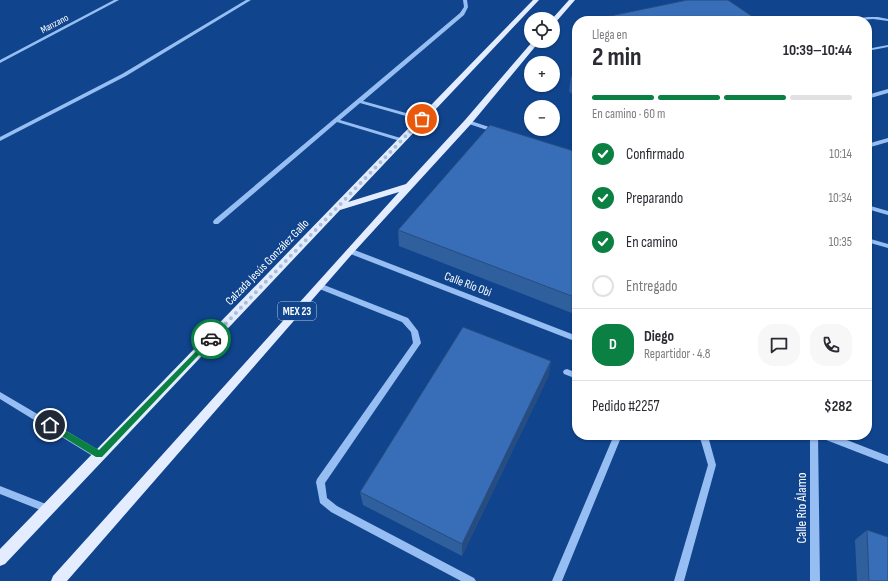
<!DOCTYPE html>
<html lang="es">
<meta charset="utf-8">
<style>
body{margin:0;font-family:"Sofia Sans Condensed",sans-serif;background:#f7f7f7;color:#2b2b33;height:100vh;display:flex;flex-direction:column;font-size:15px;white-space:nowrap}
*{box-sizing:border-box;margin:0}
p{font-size:13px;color:#7c7c81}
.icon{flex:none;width:22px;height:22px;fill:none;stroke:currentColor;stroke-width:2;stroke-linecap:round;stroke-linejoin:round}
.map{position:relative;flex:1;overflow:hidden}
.panel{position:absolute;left:572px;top:16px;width:300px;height:424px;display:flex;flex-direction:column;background:#fff;border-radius:16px;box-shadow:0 1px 3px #0004}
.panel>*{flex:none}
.buttons{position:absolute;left:524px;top:12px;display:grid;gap:8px}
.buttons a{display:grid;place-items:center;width:36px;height:36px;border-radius:50%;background:#fff;box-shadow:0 1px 3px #0004;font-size:20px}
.pin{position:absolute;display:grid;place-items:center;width:34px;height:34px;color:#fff;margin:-17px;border:2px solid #fff;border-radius:50%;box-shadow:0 1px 4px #0007}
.courier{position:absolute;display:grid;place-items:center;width:40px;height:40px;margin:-20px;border:3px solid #0b8043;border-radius:50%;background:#fff;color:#222;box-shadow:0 1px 5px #0007}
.headline em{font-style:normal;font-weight:700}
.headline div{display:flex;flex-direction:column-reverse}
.headline{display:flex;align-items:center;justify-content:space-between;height:68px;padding:0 20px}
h1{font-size:26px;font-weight:700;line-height:30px}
.bar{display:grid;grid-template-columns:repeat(4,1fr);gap:6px 4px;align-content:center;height:48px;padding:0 20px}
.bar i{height:5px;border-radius:3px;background:#e1e1e2}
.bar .selected{background:#0b8043}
.bar p{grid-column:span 4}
.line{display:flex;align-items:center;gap:10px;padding:0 20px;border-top:1px solid #e1e1e2}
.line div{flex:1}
.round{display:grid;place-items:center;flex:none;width:42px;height:42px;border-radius:16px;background:#f7f7f7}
ol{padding:0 20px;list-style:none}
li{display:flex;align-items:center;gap:12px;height:44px}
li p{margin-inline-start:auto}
li .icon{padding:4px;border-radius:50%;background:#0b8043;color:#fff;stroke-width:4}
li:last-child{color:#7c7c81}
li i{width:22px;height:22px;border:2px solid #e1e1e2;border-radius:50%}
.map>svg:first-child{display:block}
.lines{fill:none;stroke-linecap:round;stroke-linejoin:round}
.minor{fill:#97bef3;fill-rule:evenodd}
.major{fill:#e3edff;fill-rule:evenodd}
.wall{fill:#305f9d}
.shaded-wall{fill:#274d80}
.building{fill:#386eb7;stroke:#274d80}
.route{fill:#0b8043}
.done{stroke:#abbed7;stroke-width:4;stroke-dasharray:0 7.2}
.labels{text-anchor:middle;stroke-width:4;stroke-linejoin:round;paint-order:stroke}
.far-street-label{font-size:10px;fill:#fff;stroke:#10448d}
.shield{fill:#10448d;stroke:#b7c7dd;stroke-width:1}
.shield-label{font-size:11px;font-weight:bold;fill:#fff}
.street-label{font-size:12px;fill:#fff;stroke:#10448d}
.near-street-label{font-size:14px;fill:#fff;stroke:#10448d}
</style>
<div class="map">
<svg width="888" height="581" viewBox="0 0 888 581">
<rect width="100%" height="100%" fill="#10448d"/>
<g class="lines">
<path class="minor" d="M114,0h5l-119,63v-3z
M246,0h5l-125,76 -126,65v-4l122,-63z
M463,0h4l1,7 -4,8 -101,86 61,17v2h-4l-60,-17 -20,17 64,19v2h-4l-63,-19 -119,102h-4l-1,-2 1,-2 246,-207 4,-6z
M868,17h10l10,2v2l-15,-2 -26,2 7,-2z
M888,45v2l-21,4v-2z
M888,89v4l-21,6v-4z
M468,120l30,10 1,1 -3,2 -30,-10v-2z
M888,138v4l-21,6v-4z
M867,205l21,6v4l-21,-6z
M867,238l21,6v4l-21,-6z
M348,249h4l225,87v6l-229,-89 -1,-2z
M319,283l89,35 10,13 3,12 -96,140 2,15 10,8 137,72 2,3h-15l-130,-69 -11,-9 -4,-21 1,-3 96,-136 -2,-11 -9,-10 -85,-34 -1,-2 1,-2z
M567,369l10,4v6l-13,-5 -1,-2 1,-2z
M0,392l102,60 1,3 -1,3 -3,1 -3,-1 -96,-59z
M614,435h8l-60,146h-10z
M697,435h10l1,1 8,29 -32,116h-10l34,-116 -7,-24z
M810,435h8l2,146h-10z
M820,435h14l54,21v8l-67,-26z
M0,486l51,20 2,3 -2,3 -3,1 -48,-19z"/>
<path class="major" d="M533,0h6l-191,202 58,-18 59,-64 68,-79h7l-1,1 -68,82 -118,129 -286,328h-16l2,-5 346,-384 -59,18 -335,354 -5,2v-17z
M569,0h6l-20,23 -2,1 -1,-5z"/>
</g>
<path class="wall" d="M577,74v26l-8,-9 2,-15z
M577,152v163l-178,-69 -1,-16z
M551,361l-3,16 -86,179 -99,-51 -3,-13z
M867,530l21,51h-31l-2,-41z"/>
<path class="shaded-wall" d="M551,361l-3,16 -86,179v-12z"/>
<path class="building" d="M687,0h41l31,21h-167l-1,-1z
M577,74v8l-6,-6z
M490,125l87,27v146l-179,-68z
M463,327l88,34 -89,183 -102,-52z
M867,530l21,7v44h-19z"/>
<path class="route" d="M211,336l2,1v3l-111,117h-6l-49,-30v-4h5l47,27z"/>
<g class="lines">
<path class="done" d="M211,339l211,-220"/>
</g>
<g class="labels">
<g class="far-street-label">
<text transform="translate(54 23) rotate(-28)" y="4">Manzano</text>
</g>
<rect class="shield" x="278" y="302" width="38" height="18" rx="3"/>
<g class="shield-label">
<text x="297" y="315">MEX 23</text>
</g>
<g class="street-label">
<text transform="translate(267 262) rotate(-46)" y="4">Calzada Jesús González Gallo</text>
<text transform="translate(468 284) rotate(21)" y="4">Calle Río Obi</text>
</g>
<g class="near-street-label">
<text transform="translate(801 508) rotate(-90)" y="5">Calle Río Álamo</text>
</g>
</g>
</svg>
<div class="buttons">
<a><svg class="icon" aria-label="locate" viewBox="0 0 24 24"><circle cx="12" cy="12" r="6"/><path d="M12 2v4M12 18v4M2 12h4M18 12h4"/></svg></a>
<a>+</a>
<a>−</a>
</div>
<div class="pin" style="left:422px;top:119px;background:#ea580c"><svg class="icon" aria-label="bag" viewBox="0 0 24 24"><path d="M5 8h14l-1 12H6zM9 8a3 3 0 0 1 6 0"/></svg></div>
<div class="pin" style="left:50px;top:425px;background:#1f2937"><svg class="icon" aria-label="home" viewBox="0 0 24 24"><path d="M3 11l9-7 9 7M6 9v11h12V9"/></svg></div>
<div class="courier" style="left:211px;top:339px"><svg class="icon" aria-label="car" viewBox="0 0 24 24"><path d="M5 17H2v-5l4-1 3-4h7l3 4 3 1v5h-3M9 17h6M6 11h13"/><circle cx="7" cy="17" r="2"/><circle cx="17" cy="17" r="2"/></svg></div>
<section class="panel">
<div class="headline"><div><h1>2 min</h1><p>Llega en</p></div><em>10:39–10:44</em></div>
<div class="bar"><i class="selected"></i><i class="selected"></i><i class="selected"></i><i></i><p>En camino · 60 m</p></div>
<ol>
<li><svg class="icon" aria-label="check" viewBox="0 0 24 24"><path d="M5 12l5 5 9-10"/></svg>Confirmado<p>10:14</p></li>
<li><svg class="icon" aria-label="check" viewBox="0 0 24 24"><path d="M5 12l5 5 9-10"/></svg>Preparando<p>10:34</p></li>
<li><svg class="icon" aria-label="check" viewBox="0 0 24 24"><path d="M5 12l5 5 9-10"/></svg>En camino<p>10:35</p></li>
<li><i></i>Entregado</li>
</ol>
<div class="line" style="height:72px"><b class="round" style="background:#0b8043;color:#fff">D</b><div><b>Diego</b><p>Repartidor · 4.8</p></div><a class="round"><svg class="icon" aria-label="chat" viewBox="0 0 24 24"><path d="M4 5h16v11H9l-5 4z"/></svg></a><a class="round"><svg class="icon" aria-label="phone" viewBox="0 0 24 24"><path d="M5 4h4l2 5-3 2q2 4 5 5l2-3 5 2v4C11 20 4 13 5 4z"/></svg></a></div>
<div class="line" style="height:52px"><div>Pedido #2257</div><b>$282</b></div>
</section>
</div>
